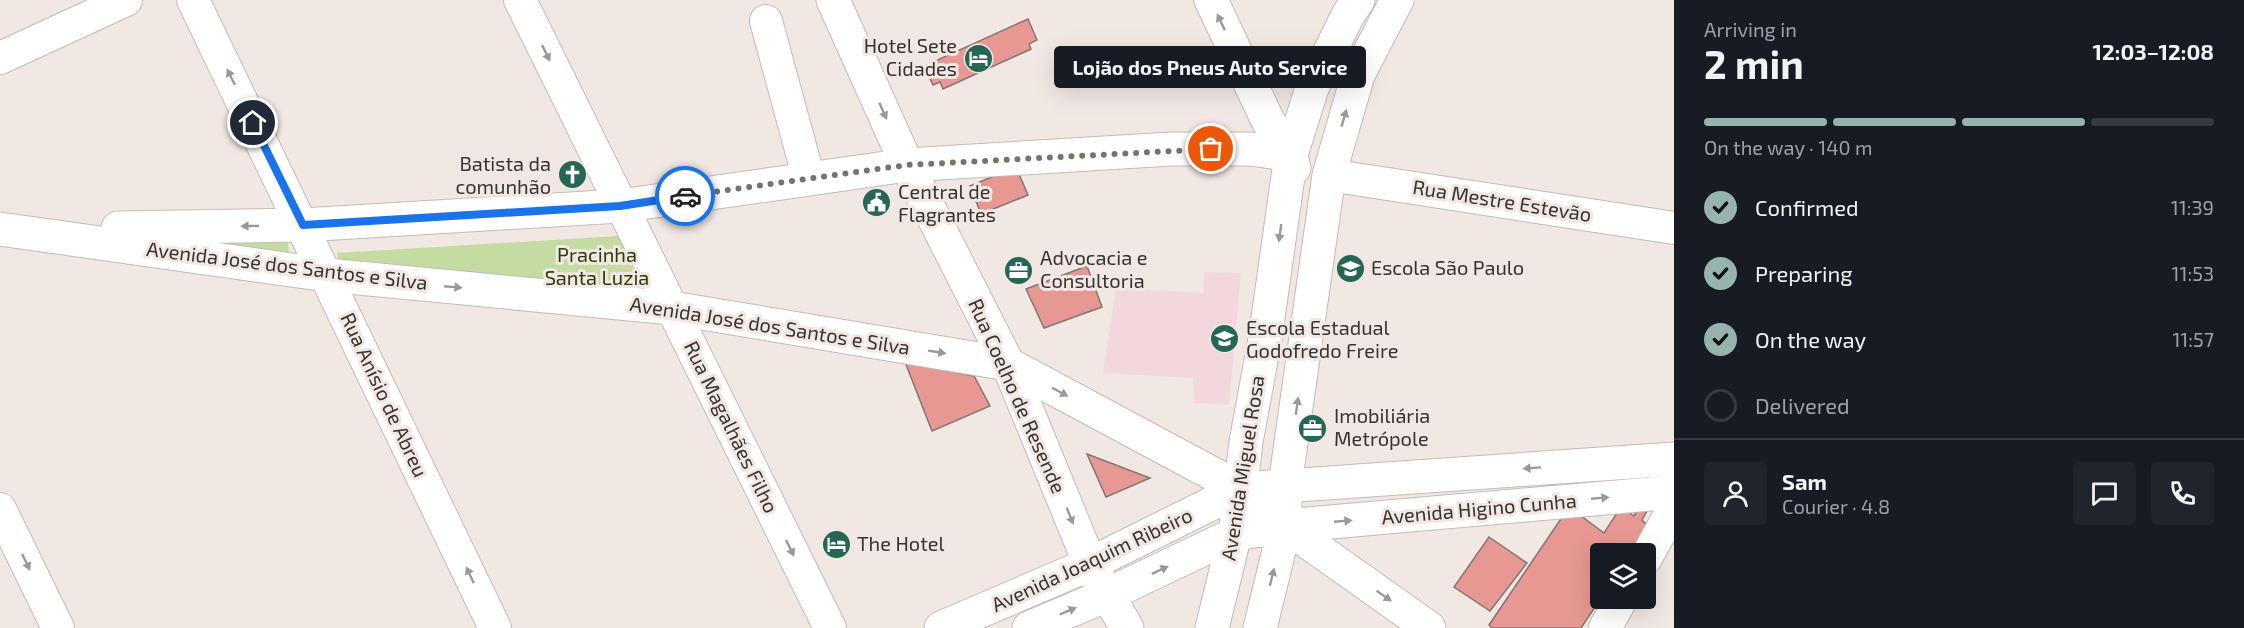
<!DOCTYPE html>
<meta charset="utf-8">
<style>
body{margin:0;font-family:"Exo 2",sans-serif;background:#20242c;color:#f1f3f6;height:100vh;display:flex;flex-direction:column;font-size:22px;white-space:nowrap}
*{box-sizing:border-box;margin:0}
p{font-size:20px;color:#9ea1a6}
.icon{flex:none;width:33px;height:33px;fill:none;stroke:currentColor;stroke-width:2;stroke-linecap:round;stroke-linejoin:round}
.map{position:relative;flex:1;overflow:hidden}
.panel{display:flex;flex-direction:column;background:#171b24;width:570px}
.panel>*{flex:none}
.buttons{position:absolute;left:1590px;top:543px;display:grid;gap:12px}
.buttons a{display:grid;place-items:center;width:66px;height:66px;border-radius:6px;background:#171b24;box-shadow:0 6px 24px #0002;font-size:30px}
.pin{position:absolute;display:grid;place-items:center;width:51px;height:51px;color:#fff;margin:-26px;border:3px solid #fff;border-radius:50%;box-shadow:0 2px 6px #0007}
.courier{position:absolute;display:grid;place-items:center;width:60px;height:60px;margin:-30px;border:4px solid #1a73e8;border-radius:50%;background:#fff;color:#222;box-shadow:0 2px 8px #0007}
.bubble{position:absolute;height:42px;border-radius:6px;background:#171b24;box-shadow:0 6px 24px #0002;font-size:20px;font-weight:700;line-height:42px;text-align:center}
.overview em{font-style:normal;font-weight:700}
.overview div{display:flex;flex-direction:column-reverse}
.overview{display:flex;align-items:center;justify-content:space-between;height:102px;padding:0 30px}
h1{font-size:39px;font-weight:700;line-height:45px}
.bar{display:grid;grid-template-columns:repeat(4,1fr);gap:9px 6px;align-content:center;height:72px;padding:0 30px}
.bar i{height:8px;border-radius:4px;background:#363941}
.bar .selected{background:#96b4ad}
.bar p{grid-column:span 4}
.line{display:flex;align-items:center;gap:15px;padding:0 30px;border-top:2px solid #363941}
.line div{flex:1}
.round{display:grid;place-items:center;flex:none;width:63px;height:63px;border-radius:6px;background:#20242c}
ol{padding:0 30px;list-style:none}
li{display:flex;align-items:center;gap:18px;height:66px}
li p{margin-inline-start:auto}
li .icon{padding:6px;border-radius:50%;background:#96b4ad;color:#111;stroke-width:4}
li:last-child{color:#9ea1a6}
li i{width:33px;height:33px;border:3px solid #363941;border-radius:50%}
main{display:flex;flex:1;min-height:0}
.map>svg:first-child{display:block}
.education{fill:#f2d8dc}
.green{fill:#c4dba1}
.building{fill:#e89892;stroke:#807675;stroke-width:1.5}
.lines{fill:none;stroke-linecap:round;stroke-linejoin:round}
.minor-casing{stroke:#c5bbb7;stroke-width:34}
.major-casing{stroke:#c5bbb7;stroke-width:35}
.minor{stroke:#fff;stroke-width:32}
.major{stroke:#fff;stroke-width:33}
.oneway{fill:#9b9998}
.done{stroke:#78726f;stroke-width:6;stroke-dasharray:0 10.8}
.route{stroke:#1a73e8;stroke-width:8}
.labels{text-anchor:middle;stroke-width:6;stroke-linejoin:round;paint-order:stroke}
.poi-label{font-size:20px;fill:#373331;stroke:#f1e7e3;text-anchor:start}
.street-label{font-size:20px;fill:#373331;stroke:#f1e7e3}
.park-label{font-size:20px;fill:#2d3d08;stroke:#f1e7e3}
</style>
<main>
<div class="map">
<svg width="1674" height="628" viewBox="0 0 1674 628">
<rect width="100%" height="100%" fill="#f1e7e3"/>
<path class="education" d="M1205,272l36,1 -12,132 -35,-2 -1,-25 -90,-5 13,-85 87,5z"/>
<path class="green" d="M287,234l2,20 -220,-19z
M618,236l30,66 -308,-36 -3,-13z"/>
<path class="building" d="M1028,19l9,21 -8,4 2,5 -88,40 -3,-7 -7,3 -9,-19z
M1016,167l12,28 -47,19 -11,-28z
M1087,266l15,41 -58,21 -18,-39z
M905,362l69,14 16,30 -58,25z
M1087,454l63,24 -44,19z
M1569,507l35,26 17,-26 13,9 6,-9 7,4 -5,9 7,7 -18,27h-31l1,44 -20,30h-89l-3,-3z
M1489,537l38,26 -37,48 -36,-24z"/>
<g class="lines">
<defs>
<path id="minor" d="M193,0l302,628
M520,0l310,628
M766,21l43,158
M0,58l126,-58
M1329,175l345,53
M0,509l58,119
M1646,558l28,-51
M1605,628l17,-30"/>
<path id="major" d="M833,0l74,165 101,199 82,200 37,64
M1211,0l57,121 23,34 3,13
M118,228l185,-3 317,-19 287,-41 264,-16h80l40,6
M0,229l327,46 345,33 336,56 233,125 44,37 144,102
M941,628l149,-64 151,-75 433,-30
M1029,628l78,-33 128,-61 50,-8 389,-34
M1212,628l23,-94 11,-92 19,-103 26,-184 21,-67 36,-73 10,-15
M1260,628l25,-102v-41l44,-310 29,-100 39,-75"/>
</defs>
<use href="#minor" class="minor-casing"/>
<use href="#major" class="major-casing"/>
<use href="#minor" class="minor"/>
<use href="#major" class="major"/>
</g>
<defs><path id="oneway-solid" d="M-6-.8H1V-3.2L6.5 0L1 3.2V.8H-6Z" transform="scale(1.5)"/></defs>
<g class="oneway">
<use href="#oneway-solid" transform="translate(1221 22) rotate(-115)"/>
<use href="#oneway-solid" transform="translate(546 53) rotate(64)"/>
<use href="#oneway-solid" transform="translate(231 77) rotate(-116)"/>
<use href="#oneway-solid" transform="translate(883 111) rotate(66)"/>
<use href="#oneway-solid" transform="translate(1344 118) rotate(-74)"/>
<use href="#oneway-solid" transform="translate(250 226) rotate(179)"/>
<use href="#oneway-solid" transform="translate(1280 233) rotate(98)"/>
<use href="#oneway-solid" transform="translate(453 287) rotate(5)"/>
<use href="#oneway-solid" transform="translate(937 352) rotate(9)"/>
<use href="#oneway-solid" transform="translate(1060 392) rotate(28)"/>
<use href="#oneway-solid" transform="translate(1297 406) rotate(-82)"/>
<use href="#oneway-solid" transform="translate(1532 468) rotate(176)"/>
<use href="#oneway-solid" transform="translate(1600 498) rotate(-5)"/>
<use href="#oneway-solid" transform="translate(1070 516) rotate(68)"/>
<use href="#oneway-solid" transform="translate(1343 521) rotate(-5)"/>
<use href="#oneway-solid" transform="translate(790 548) rotate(64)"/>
<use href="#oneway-solid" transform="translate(26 562) rotate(64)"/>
<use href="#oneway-solid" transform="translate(1160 570) rotate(-25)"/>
<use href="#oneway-solid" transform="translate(470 575) rotate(-115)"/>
<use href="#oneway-solid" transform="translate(1272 577) rotate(-76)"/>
<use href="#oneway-solid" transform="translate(1384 596) rotate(35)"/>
<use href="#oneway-solid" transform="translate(1068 611) rotate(-23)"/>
</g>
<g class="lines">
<path class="done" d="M685,196l222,-31 304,-16"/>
<path class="route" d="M253,123l50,102 317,-19 65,-10"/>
</g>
<defs>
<symbol id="hotel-disc" viewBox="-11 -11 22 22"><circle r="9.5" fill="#266654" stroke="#f1e7e3"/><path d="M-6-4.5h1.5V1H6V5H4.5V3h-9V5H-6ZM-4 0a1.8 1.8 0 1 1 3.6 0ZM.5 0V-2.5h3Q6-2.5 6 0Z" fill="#fff"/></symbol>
<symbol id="church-disc" viewBox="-11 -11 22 22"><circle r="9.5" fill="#266654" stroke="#f1e7e3"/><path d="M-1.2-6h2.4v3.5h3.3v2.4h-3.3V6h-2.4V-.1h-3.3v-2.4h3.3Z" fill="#fff"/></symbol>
<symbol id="civic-disc" viewBox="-11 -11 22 22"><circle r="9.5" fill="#266654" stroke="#f1e7e3"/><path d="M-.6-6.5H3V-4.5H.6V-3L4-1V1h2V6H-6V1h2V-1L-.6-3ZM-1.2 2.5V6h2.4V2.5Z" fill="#fff"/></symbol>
<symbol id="school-disc" viewBox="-11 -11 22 22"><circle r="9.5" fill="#266654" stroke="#f1e7e3"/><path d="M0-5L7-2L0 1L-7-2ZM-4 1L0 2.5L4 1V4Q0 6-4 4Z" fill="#fff"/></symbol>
<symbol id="office-disc" viewBox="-11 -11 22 22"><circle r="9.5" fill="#266654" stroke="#f1e7e3"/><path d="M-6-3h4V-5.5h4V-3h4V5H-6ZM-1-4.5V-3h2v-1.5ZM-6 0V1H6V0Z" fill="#fff"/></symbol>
</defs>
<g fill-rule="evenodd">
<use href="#hotel-disc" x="962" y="42" width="33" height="33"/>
<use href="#church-disc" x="556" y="158" width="33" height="33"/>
<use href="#civic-disc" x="860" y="186" width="33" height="33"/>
<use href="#school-disc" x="1334" y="252" width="33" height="33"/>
<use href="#office-disc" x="1002" y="254" width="33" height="33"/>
<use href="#school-disc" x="1208" y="322" width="33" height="33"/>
<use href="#office-disc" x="1296" y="412" width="33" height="33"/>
<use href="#hotel-disc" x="820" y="528" width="33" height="33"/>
</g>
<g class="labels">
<g class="poi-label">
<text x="957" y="53" text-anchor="end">Hotel Sete<tspan x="957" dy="23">Cidades</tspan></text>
<text x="551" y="171" text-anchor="end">Batista da<tspan x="551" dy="23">comunhão</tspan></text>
<text x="898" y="199">Central de<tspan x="898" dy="23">Flagrantes</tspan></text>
<text x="1040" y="265">Advocacia e<tspan x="1040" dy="23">Consultoria</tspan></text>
<text x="1371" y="275">Escola São Paulo</text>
<text x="1246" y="335">Escola Estadual<tspan x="1246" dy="23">Godofredo Freire</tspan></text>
<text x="1334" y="423">Imobiliária<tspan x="1334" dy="23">Metrópole</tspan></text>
<text x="857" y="551">The Hotel</text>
</g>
<g class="street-label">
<text transform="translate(1502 201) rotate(9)" y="7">Rua Mestre Estevão</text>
<text transform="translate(287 266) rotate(7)" y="7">Avenida José dos Santos e Silva</text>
<text transform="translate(770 326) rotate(9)" y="7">Avenida José dos Santos e Silva</text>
<text transform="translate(384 395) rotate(65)" y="7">Rua Anísio de Abreu</text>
<text transform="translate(1017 396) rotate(66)" y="7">Rua Coelho de Resende</text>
<text transform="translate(731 427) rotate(64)" y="7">Rua Magalhães Filho</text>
<text transform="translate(1243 468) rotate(-81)" y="7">Avenida Miguel Rosa</text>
<text transform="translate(1479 509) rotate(-5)" y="7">Avenida Higino Cunha</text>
<text transform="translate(1092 560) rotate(-25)" y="7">Avenida Joaquim Ribeiro</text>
</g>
<g class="park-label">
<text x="597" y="262">Pracinha<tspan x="597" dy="23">Santa Luzia</tspan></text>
</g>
</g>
</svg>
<div class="buttons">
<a><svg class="icon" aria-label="layers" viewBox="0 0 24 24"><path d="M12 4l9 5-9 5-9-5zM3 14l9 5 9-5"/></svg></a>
</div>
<div class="pin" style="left:1211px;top:149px;background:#ea580c"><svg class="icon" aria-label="bag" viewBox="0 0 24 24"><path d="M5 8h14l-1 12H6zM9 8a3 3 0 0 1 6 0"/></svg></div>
<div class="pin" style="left:253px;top:123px;background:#1f2937"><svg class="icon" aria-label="home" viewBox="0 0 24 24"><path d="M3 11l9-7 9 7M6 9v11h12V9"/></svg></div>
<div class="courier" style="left:685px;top:196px"><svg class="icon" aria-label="car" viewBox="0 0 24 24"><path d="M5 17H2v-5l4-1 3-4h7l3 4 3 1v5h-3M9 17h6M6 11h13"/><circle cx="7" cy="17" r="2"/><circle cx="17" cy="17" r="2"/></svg></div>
<div class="bubble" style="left:1054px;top:46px;width:312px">Lojão dos Pneus Auto Service</div>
</div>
<section class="panel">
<div class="overview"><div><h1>2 min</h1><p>Arriving in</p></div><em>12:03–12:08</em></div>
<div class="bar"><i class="selected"></i><i class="selected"></i><i class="selected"></i><i></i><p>On the way · 140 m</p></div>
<ol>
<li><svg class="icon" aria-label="check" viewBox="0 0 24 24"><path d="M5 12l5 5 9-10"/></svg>Confirmed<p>11:39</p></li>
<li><svg class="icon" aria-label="check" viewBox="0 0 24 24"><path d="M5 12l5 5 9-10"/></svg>Preparing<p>11:53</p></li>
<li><svg class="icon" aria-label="check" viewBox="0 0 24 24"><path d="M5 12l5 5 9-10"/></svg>On the way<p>11:57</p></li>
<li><i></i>Delivered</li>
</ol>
<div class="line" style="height:108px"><a class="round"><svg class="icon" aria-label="person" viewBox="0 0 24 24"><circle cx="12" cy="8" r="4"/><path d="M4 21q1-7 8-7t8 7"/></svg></a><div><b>Sam</b><p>Courier · 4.8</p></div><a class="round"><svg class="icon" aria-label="chat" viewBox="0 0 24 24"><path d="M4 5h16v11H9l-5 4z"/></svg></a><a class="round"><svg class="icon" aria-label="phone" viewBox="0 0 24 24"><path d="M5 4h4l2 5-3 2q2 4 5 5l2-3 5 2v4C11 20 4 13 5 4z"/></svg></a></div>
</section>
</main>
